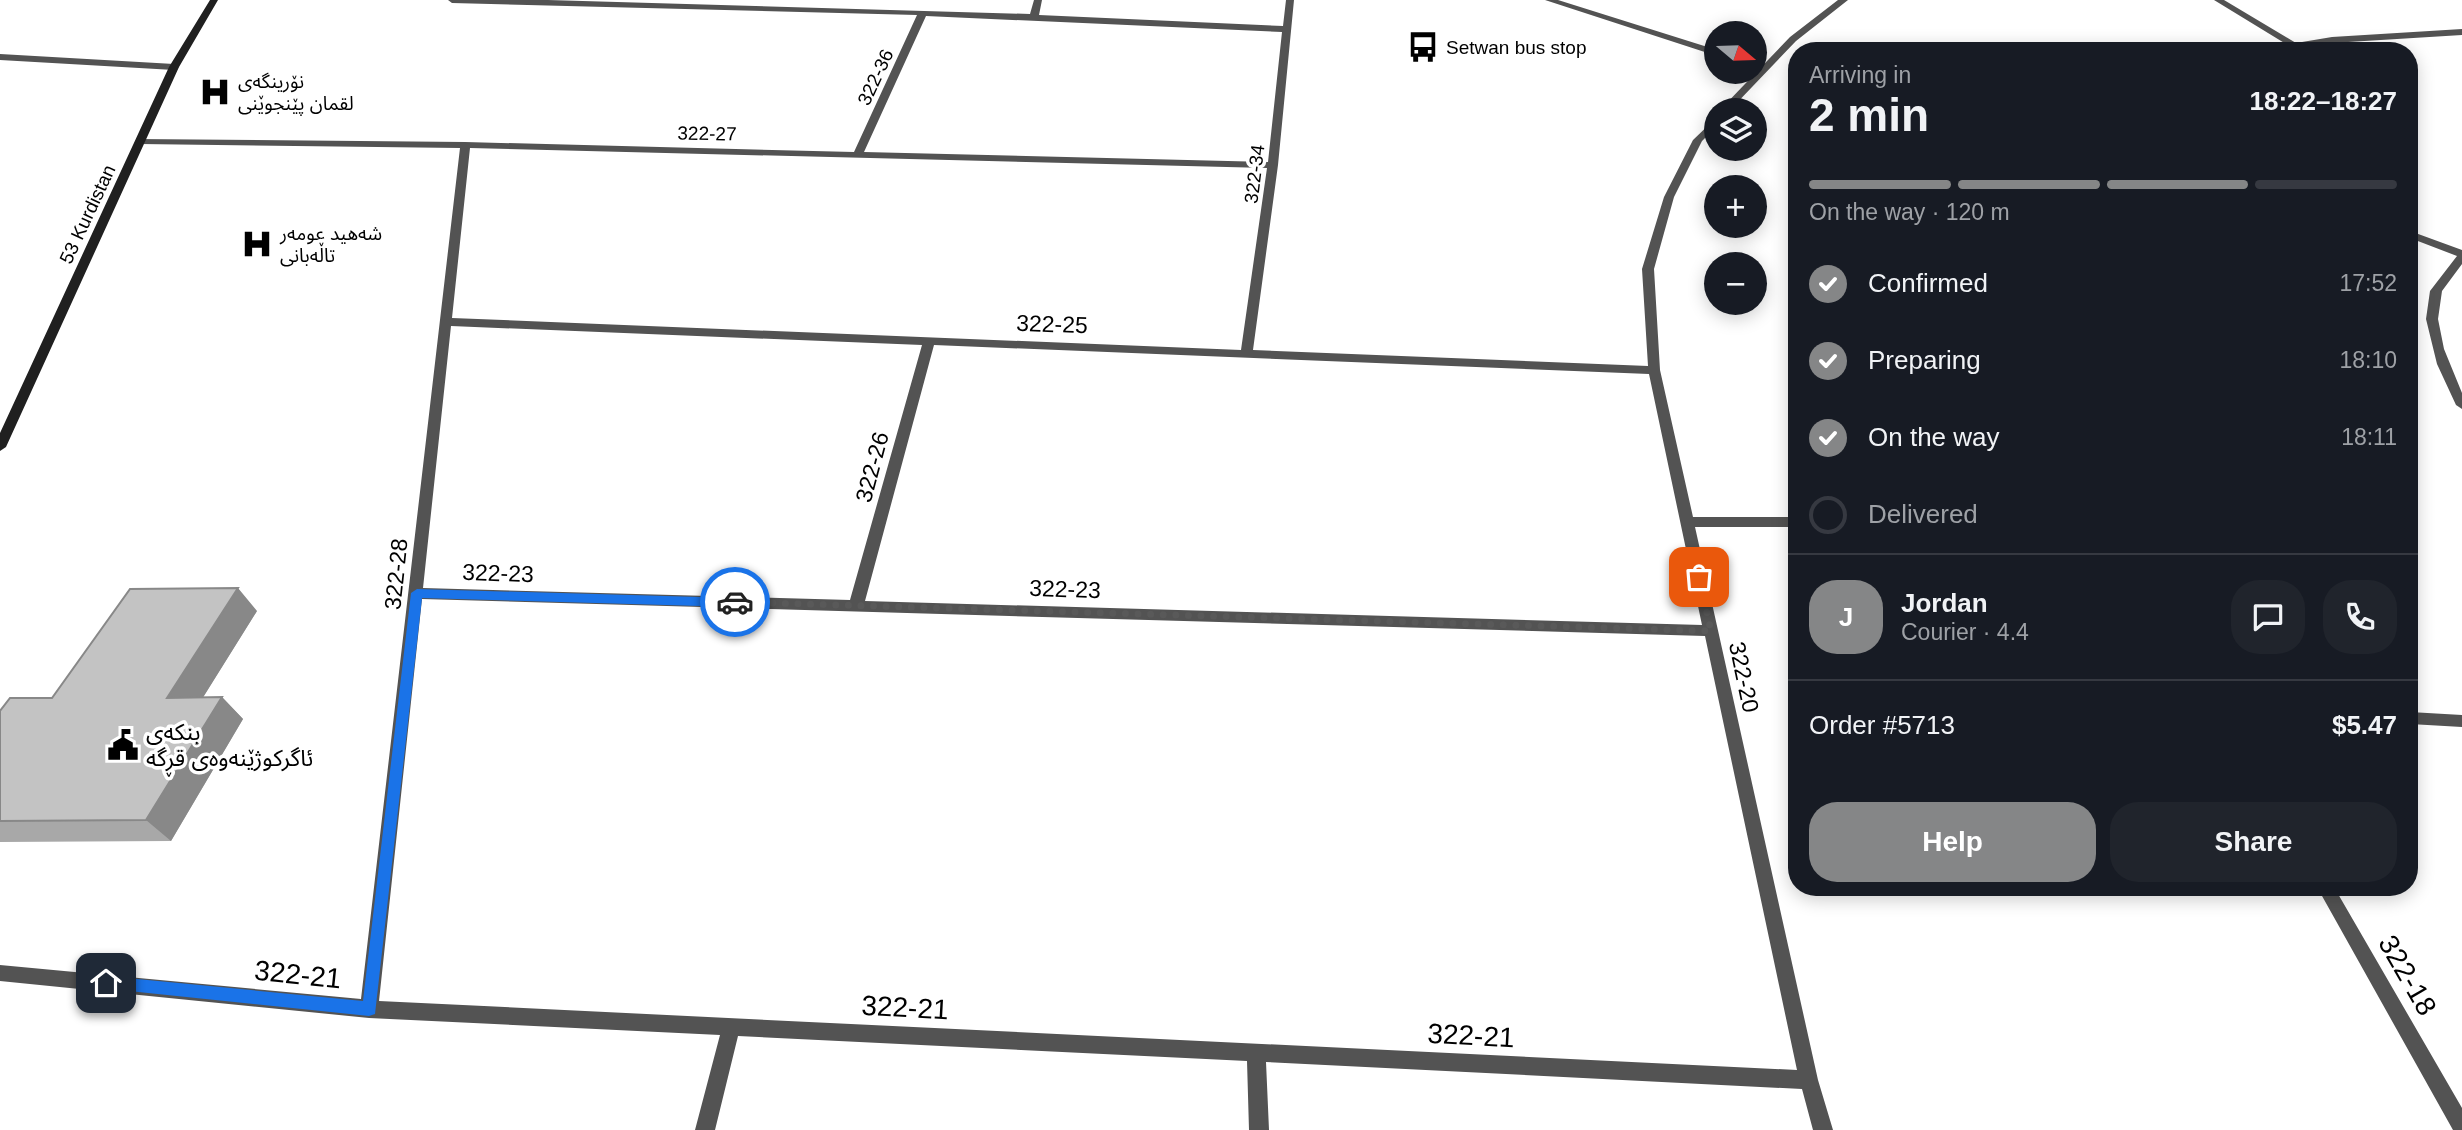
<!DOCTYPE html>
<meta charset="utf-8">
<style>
body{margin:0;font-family:Arial,"Noto Sans Arabic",sans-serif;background:#20242c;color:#f1f3f6;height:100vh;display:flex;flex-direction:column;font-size:26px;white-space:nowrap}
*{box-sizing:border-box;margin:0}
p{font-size:23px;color:#9ea1a6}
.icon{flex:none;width:38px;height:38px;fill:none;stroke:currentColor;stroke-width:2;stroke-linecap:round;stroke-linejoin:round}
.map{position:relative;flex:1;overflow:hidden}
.drawer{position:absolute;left:1788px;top:42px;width:630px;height:854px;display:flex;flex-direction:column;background:#171b24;border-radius:28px;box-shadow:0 4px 18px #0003}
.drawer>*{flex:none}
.needle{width:46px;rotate:109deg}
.fabs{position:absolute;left:1704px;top:21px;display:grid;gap:14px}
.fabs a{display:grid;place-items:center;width:63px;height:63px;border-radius:50%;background:#171b24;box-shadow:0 4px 18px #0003;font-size:35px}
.pin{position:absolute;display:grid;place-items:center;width:60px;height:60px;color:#fff;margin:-30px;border-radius:14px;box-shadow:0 4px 10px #0006}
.courier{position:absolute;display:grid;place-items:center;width:70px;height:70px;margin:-35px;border:5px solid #1a73e8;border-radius:50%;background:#fff;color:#222;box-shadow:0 2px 9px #0007}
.head em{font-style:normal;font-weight:700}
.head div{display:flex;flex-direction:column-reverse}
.head{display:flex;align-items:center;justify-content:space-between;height:119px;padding:0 21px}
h1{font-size:46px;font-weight:700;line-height:52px}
.bar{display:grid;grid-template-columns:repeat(4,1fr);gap:10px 7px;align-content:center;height:84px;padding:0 21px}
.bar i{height:9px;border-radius:5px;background:#363941}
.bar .active{background:#858687}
.bar p{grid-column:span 4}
.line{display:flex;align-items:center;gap:18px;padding:0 21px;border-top:2px solid #363941}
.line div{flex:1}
.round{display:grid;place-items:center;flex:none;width:74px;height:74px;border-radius:28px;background:#20242c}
ol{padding:0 21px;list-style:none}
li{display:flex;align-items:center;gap:21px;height:77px}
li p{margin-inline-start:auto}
li .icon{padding:7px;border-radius:50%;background:#858687;color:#fff;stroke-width:4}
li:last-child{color:#9ea1a6}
li i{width:38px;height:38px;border:4px solid #363941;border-radius:50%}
.primary-button{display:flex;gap:14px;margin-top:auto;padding:14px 21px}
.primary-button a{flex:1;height:80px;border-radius:28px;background:#858687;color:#fff;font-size:28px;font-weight:700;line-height:80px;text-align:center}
.primary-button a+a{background:#20242c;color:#f1f3f6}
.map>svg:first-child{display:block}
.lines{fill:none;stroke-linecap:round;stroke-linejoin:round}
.minor{fill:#535353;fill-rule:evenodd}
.secondary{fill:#202020;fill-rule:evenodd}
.wall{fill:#a8a8a8}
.shaded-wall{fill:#888}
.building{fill:#c3c3c3;stroke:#888;stroke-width:2}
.route{fill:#1a73e8}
.done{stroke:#595959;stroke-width:7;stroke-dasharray:0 12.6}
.labels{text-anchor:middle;stroke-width:7;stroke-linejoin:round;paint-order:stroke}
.far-poi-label{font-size:19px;fill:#000;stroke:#fff;text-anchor:start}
.far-street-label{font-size:19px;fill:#000;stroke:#fff}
.street-label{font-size:23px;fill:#000;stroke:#fff}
.poi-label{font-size:23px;fill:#000;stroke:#fff;text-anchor:start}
.near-street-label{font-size:28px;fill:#000;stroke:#fff}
</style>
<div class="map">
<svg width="2462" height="1130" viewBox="0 0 2462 1130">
<rect width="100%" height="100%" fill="#fff"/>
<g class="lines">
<path class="minor" d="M448,0h100l482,14 4,-14h8l-3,15 244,11 3,-26h8l-16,165 -25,185 395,16 -6,-97 22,-72 29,-57 24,-23v9l-15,15 -28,56 -20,72 6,101 33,147h104v10h-102l123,553 15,50h-20l-11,-41 -536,-27 3,68h-20l-2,-69 -509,-25 -23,94h-20l25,-95 -351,-17 -369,-37v-16l361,34 99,-851 -320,-4 -4,-1v-4l329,3 389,10 63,-137 -465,-12zM926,16l356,16 -14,130 -404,-10zM470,148l797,20 -26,182 -789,-32zM451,326l471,19 -72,255 -427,-12zM934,345l715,29 53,251 -837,-24zM422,599l1283,37 92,434 -1418,-69z
M1545,0h13l159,50v6z
M1838,0h10l-52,41 -66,69h-10l70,-73z
M2214,0h10l72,43 36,-6 130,-8v6l-130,8 -54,8h-24l32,-7z
M0,54l174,10 5,3 -5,3 -174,-10z
M2410,231l52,19v14l-20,27 -4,28 6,30 18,44v16l-6,-4 -19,-41 -11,-45 4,-28 27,-35 -47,-18z
M2410,712l52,3v12l-52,-3z
M2317,887h17l128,221v22h-9z"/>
<path class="secondary" d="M210,0h8l-39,67 -173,380 -6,4v-18l169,-366z"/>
</g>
<path class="wall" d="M257,611l-54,86h19l21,22 -72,122 -171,1v-131l52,-13z"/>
<path class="shaded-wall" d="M238,588l19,23 -68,109 -22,-22z
M222,697l21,22 -72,122 -25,-21z"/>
<path class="building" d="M238,588l-71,110 55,-1 -76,123 -146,1v-110l10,-13h42l78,-109z"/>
<path class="route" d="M417,589l318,9 6,4 -6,5 -313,-9 -47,416 -6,2 -269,-28v-10l6,-2 257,25 48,-408z"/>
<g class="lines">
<path class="done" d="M735,602l976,29 -12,-54"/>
</g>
<defs>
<symbol id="bus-bare" viewBox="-9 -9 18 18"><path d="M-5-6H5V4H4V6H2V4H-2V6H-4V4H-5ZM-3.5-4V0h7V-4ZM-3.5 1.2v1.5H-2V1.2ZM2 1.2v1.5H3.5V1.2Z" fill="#000" stroke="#fff" stroke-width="2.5" paint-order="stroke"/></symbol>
<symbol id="hospital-bare" viewBox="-9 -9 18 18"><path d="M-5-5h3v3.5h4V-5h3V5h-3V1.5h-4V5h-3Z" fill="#000" stroke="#fff" stroke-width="2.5" paint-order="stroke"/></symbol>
<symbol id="civic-bare" viewBox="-9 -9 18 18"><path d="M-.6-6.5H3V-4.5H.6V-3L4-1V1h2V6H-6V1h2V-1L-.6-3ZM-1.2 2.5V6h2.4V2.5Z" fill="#000" stroke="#fff" stroke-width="2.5" paint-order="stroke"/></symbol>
</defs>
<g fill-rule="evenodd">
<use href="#bus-bare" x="1401" y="25" width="44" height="44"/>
<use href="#hospital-bare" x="193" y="70" width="44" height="44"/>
<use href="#hospital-bare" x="235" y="222" width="44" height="44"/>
<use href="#civic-bare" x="101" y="723" width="44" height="44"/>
</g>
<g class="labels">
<g class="far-poi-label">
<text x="1446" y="54">Setwan bus stop</text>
<text x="238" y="88">نۆرینگەی<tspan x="238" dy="22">لقمان پێنجوێنی</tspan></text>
<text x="280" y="240">شەهید عومەر<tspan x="280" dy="22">تاڵەبانی</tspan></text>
</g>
<g class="far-street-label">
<text transform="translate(875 77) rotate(-65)" y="7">322-36</text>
<text transform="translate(707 133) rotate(1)" y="7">322-27</text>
<text transform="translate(1254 174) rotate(-83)" y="7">322-34</text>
<text transform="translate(87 214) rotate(-65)" y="7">53 Kurdistan</text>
</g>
<g class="street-label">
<text transform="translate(1052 324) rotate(2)" y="8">322-25</text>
<text transform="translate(872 467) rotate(-75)" y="8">322-26</text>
<text transform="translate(498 573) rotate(2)" y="8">322-23</text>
<text transform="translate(396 574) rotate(-84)" y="8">322-28</text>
<text transform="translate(1065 589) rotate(2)" y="8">322-23</text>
<text transform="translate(1744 677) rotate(78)" y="8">322-20</text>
</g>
<g class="poi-label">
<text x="146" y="740">بنکەی<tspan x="146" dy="26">ئاگرکوژێنەوەی قڕگە</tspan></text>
</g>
<g class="near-street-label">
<text transform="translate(298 974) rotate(6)" y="10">322-21</text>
<text transform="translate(2408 975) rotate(60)" y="10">322-18</text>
<text transform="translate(905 1007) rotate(3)" y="10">322-21</text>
<text transform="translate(1471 1035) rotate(3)" y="10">322-21</text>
</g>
</g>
</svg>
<div class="fabs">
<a><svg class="needle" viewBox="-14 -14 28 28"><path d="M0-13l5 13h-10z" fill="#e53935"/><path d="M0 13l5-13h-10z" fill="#9ea1a6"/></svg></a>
<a><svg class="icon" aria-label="layers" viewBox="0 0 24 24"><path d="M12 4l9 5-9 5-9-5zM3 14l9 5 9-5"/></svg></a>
<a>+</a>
<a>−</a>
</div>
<div class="pin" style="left:1699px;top:577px;background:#ea580c"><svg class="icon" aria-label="bag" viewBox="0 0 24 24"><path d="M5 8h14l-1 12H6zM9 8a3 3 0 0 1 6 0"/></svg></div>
<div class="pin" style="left:106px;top:983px;background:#1f2937"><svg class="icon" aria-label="home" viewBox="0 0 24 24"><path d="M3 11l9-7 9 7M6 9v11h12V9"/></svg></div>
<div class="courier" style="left:735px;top:602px"><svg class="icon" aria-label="car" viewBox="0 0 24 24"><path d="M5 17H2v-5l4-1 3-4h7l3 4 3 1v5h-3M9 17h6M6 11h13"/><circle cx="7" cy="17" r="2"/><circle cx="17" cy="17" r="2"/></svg></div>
<section class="drawer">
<div class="head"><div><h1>2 min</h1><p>Arriving in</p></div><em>18:22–18:27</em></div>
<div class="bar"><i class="active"></i><i class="active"></i><i class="active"></i><i></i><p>On the way · 120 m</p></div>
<ol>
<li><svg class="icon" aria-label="check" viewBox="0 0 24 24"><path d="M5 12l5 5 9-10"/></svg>Confirmed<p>17:52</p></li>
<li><svg class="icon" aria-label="check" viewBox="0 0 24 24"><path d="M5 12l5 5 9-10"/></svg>Preparing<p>18:10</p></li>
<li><svg class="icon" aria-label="check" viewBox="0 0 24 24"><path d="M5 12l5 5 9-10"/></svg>On the way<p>18:11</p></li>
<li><i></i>Delivered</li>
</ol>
<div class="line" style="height:126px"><b class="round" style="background:#858687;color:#fff">J</b><div><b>Jordan</b><p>Courier · 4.4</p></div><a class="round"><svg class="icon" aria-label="chat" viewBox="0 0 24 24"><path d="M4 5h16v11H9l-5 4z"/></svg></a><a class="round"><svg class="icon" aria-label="phone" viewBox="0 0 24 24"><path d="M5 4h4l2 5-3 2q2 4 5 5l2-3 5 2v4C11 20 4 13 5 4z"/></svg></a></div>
<div class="line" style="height:91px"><div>Order #5713</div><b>$5.47</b></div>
<div class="primary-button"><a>Help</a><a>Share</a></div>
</section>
</div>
